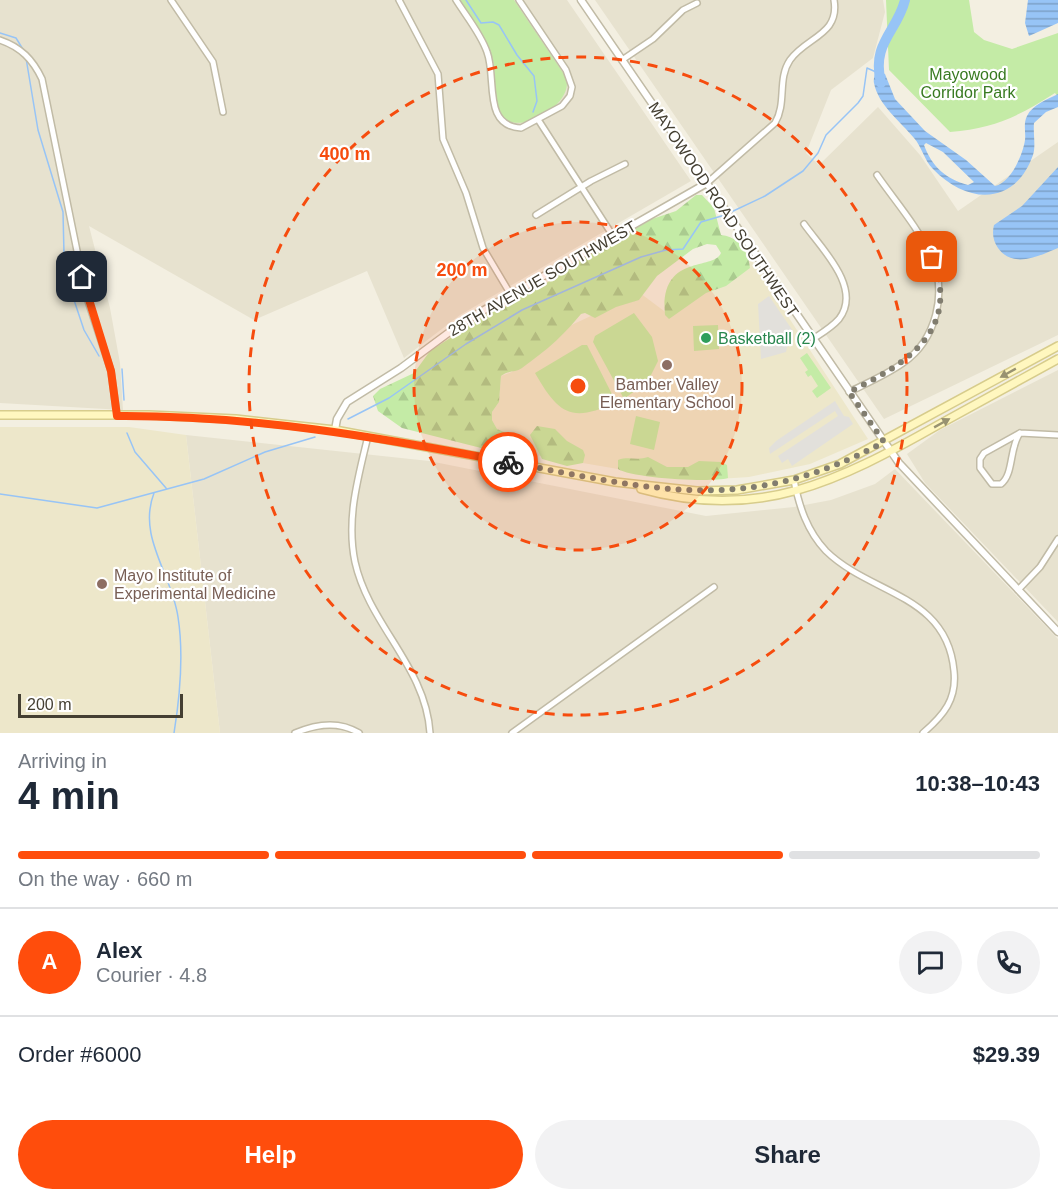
<!DOCTYPE html>
<meta charset="utf-8">
<style>
body{margin:0;font-family:Arial,sans-serif;background:#f2f2f3;color:#1f2937;height:100vh;display:flex;flex-direction:column;font-size:22px;white-space:nowrap}
*{box-sizing:border-box;margin:0}
p{font-size:20px;color:#747a83}
.icon{flex:none;width:33px;height:33px;fill:none;stroke:currentColor;stroke-width:2;stroke-linecap:round;stroke-linejoin:round}
.map{position:relative;height:733px;overflow:hidden}
.details{display:flex;flex-direction:column;background:#fff;flex:1}
.details>*{flex:none}
.scale{position:absolute;left:18px;bottom:15px;width:165px;box-sizing:border-box;padding-left:6px;border:3px solid #443f32;border-top:0;font-size:16px;line-height:21px;white-space:nowrap;color:#443f32;-webkit-text-stroke:4px #fff;paint-order:stroke}
.pin{position:absolute;display:grid;place-items:center;width:51px;height:51px;color:#fff;margin:-26px;border-radius:12px;box-shadow:0 3px 9px #0006}
.courier{position:absolute;display:grid;place-items:center;width:60px;height:60px;margin:-30px;border:4px solid #ff4d0c;border-radius:50%;background:#fff;color:#222;box-shadow:0 2px 8px #0007}
.headline em{font-style:normal;font-weight:700}
.headline div{display:flex;flex-direction:column-reverse}
.headline{display:flex;align-items:center;justify-content:space-between;height:102px;padding:0 18px}
h1{font-size:39px;font-weight:700;line-height:45px}
.bar{display:grid;grid-template-columns:repeat(4,1fr);gap:9px 6px;align-content:center;height:72px;padding:0 18px}
.bar i{height:8px;border-radius:4px;background:#e0e1e3}
.bar .selected{background:#ff4d0c}
.bar p{grid-column:span 4}
.line{display:flex;align-items:center;gap:15px;padding:0 18px;border-top:2px solid #e0e1e3}
.line div{flex:1}
.round{display:grid;place-items:center;flex:none;width:63px;height:63px;border-radius:32px;background:#f2f2f3}
.primary-button{display:flex;gap:12px;margin-top:auto;padding:12px 18px}
.primary-button a{flex:1;height:69px;border-radius:36px;background:#ff4d0c;color:#fff;font-size:24px;font-weight:700;line-height:69px;text-align:center}
.primary-button a+a{background:#f2f2f3;color:#1f2937}
.map>svg:first-child{display:block}
.residential{fill:#e7e2cf}
.education{fill:#ede7ca}
.forest{fill:url(#forest-firs)}
.park{fill:#c4eba6}
.parking{fill:#e2e0db}
.water{fill:url(#water-rules);fill-rule:evenodd}
.lines{fill:none;stroke-linecap:round;stroke-linejoin:round}
.stream{stroke:#97c4f6;stroke-width:1.5}
.river{stroke:#97c4f6;stroke-width:10}
.minor-casing{stroke:#c1bba6;stroke-width:8}
.tertiary-casing{stroke:#c1bba6;stroke-width:9}
.secondary-casing{stroke:#d7cc8c;stroke-width:10}
.minor{stroke:#fff;stroke-width:5}
.tertiary{stroke:#fff;stroke-width:6}
.secondary{stroke:#fff7bf;stroke-width:7}
.oneway{fill:#989271}
.done{stroke:#817d6f;stroke-width:6;stroke-dasharray:0 10.8}
.route{stroke:#ff4d0c;stroke-width:8}
.ring{fill:none;stroke:#f64c0e;stroke-width:3;stroke-dasharray:10 8}
.leisure-dot{fill:#2e9e5b;stroke:#fff;stroke-width:2}
.education-dot{fill:#8d6e63;stroke:#fff;stroke-width:2}
.labels{text-anchor:middle;stroke-width:4.5;stroke-linejoin:round;paint-order:stroke}
.park-label{font-size:16px;fill:#387a21;stroke:#fff}
.street-label{font-size:16px;fill:#443f32;stroke:#fff}
.leisure-label{font-size:16px;fill:#27864d;stroke:#fff;text-anchor:start}
.education-label{font-size:16px;fill:#785e54;stroke:#fff}
.centre{fill:#f64c0e;stroke:#fff;stroke-width:3}
.ring-label{font-size:18px;text-anchor:middle;font-weight:bold;fill:#f64c0e;stroke:#fff;stroke-width:4.5;stroke-linejoin:round;paint-order:stroke}
</style>
<div class="map">
<svg width="1058" height="733" viewBox="0 0 1058 733">
<defs>
<pattern id="forest-firs" width="22" height="20" patternUnits="userSpaceOnUse" patternTransform="scale(1.5)"><rect width="22" height="20" fill="#c4eba6"/><path d="M5 1l3.5 6h-7zM16 11l3.5 6h-7z" fill="#aacb8f"/></pattern>
<pattern id="water-rules" width="6" height="5" patternUnits="userSpaceOnUse" patternTransform="scale(1.5)"><rect width="6" height="5" fill="#97c4f6"/><path d="M0 2.5h6" fill="none" stroke="#7da1c8"/></pattern>
</defs>
<rect width="100%" height="100%" fill="#f3efe1"/>
<path class="residential" d="M0,0h567l124,181 -231,134 -56,43 -37,-87 -113,49 -165,-94 21,82 10,55 3,47 -123,-7z
M595,0h288l2,12 -12,46 -42,32 -25,63 13,12 59,-58 42,48 38,56 100,-69v193l-174,84z
M1058,370v252l-133,-139 -18,-29 33,-24z
M186,435l243,26 277,55 88,-9 37,-7 44,-16 20,-15 163,170v94h-838z"/>
<path class="education" d="M750,258l118,181 -58,25 -61,13 -31,2 -100,-10 -111,-19 5,-3 -5,-13 -10,-5 -5,-9v-8l7,-10 2,-26 11,-4 19,-28 109,-51 28,21z
M0,427h129l57,8 34,298h-220z"/>
<path class="forest" d="M696,195h6l12,13 7,27c18,2 27,16 29,33l-24,18 -20,7 -37,26 -4,-4c-6,-62 49,-44 56,-62l-5,-8 -9,-1 -14,5 -36,27 -18,24 -23,7 -21,11 -10,-5 -4,1c-21,25 -33,35 -59,54 -7,5 -14,2 -21,8l-2,26 -7,10v8l5,9 16,7 3,7 -9,7h-18l-87,-22 -24,-17 -5,-15 7,-7 34,-16 16,-22 65,-42 10,-2 16,-13 19,-6 25,-19 87,-50 24,-8z
M537,426l18,3 12,12 16,9 2,5 -2,8 -16,3 -25,-7 -12,-24z
M648,457l19,10h21l11,-6 22,1 6,3 1,13c-17,5 -97,0 -110,-9v-9c11,-4 19,1 30,-3z"/>
<path class="park" d="M460,0h54l52,77c9,27 -45,58 -62,41 -13,-12 -7,-41 -11,-58 -5,-22 -21,-41 -33,-60z
M886,0h83l5,32 10,8 28,9 46,-16v64l-3,-4c-37,24 -61,35 -105,39l-61,-62z
M634,313l18,24 6,24 -10,20 -24,18 -31,-57 2,-6z
M718,325l1,24 -25,2 -1,-25z
M582,345h5l29,57c-45,22 -58,11 -81,-29z
M807,353l24,35 -14,10 -5,-7 6,-5 -7,-11 -3,2 -3,-5 3,-2 -8,-12z
M636,416l24,6 -6,28 -24,-6z"/>
<path class="parking" d="M769,296l24,35 -6,4 2,4 -3,13 -25,7 -3,-55z
M835,401l9,15 5,1 4,7 -61,42 -4,-7 -6,4 -4,-7 60,-40 -3,-5 -65,43 -1,-6 7,-7z"/>
<path class="water" d="M1028,0h30v23l-29,13 -4,-13z
M877,70l8,4 10,25 30,32 41,29 29,26c16,-3 28,-32 30,-46 1,-8 -2,-16 2,-24 5,-11 21,-17 31,-22v13l-12,5 -12,11c-1,10 2,23 -1,32 -18,51 -65,50 -100,14 -9,-9 -11,-22 -19,-31 -13,-16 -36,-33 -40,-55 -1,-4 1,-9 3,-13zM926,143l17,9 31,30 -6,3c-22,-6 -36,-18 -44,-40z
M1058,167v81c-19,8 -45,21 -60,0 -5,-7 -6,-15 -4,-23l28,-19z"/>
<g class="lines">
<path class="stream" d="M466,0l15,23 12,-1 6,3 18,30 17,21 3,25 -4,11
M0,33l16,5 8,13
M26,58l12,72 25,82 1,42 5,31 15,45 15,26
M729,213l36,-17 38,-25 15,-18 8,-18 32,-32 5,-7 4,-28 9,4
M122,369l2,31
M348,419l41,-21 77,-54 56,-34 119,-53 25,-7 17,-1 18,-27 24,-7
M127,433l8,19 31,36
M154,493c-17,44 18,81 24,124 6,38 2,79 -4,116
M0,494l97,14 107,-29 61,-27 50,-15"/>
<path class="river" d="M881,83c-10,-40 16,-51 24,-83"/>
<defs>
<path id="minor" d="M171,0l42,62 10,50
M399,0l39,74 5,65 23,54 17,55 28,47
M456,0c10,16 25,34 31,52 10,26 -5,74 34,76l41,-22 8,-10 2,-9 -6,-17 -47,-70
M0,40c21,7 33,20 42,39l44,216 25,76 6,45
M622,60l31,-21 30,-29 14,-7
M539,121l74,115
M707,183l68,-60c12,-20 2,-44 15,-63 16,-23 50,-25 44,-60
M536,215l55,-34 34,-17
M804,224c17,24 59,64 35,95 -7,8 -17,14 -26,20
M849,392c18,-9 37,-17 54,-29 33,-23 45,-70 28,-107 -13,-29 -36,-55 -54,-81
M1020,433c-11,15 -6,41 -19,51h-9l-12,-16v-9l4,-6 36,-20 38,2
M368,436c-10,42 -22,83 -13,126 14,63 71,105 75,171
M794,480c5,26 13,51 32,71 45,44 121,43 128,120 3,28 -10,44 -31,62
M1018,590l22,-23 18,-28
M295,733c21,-9 43,-13 64,0
M512,733l202,-146"/>
<path id="tertiary" d="M581,0l318,463 159,169
M335,430l2,-11 10,-17 54,-34 62,-46 244,-139"/>
<path id="secondary" d="M0,415h149l87,4 99,11 280,52 82,9 40,-1 57,-10 46,-16 218,-118
M641,489c117,33 198,-8 297,-64 40,-22 80,-44 120,-66"/>
</defs>
<use href="#minor" class="minor-casing"/>
<use href="#tertiary" class="tertiary-casing"/>
<use href="#secondary" class="secondary-casing"/>
<use href="#minor" class="minor"/>
<use href="#tertiary" class="tertiary"/>
<use href="#secondary" class="secondary"/>
</g>
<defs><path id="oneway-solid" d="M-6-.8H1V-3.2L6.5 0L1 3.2V.8H-6Z" transform="scale(1.5)"/></defs>
<g class="oneway">
<use href="#oneway-solid" transform="translate(1008 373) rotate(151)"/>
<use href="#oneway-solid" transform="translate(942 423) rotate(-29)"/>
</g>
<g class="lines">
<path class="done" d="M508,462c145,27 238,55 376,-20l-35,-50c57,-28 113,-61 83,-135"/>
<path class="route" d="M82,277l29,94 6,45c133,-1 261,21 391,46"/>
</g>
<circle cx="578" cy="386" r="164" fill="#f64c0e" fill-opacity=".12"/>
<g class="ring">
<circle cx="578" cy="386" r="164"/>
<circle cx="578" cy="386" r="329"/>
</g>
<circle class="leisure-dot" cx="706" cy="338" r="6"/>
<g class="education-dot">
<circle cx="667" cy="365" r="6"/>
<circle cx="102" cy="584" r="6"/>
</g>
<g class="labels">
<g class="park-label">
<text x="968" y="80">Mayowood<tspan x="968" dy="18">Corridor Park</tspan></text>
</g>
<g class="street-label">
<text transform="translate(724 209) rotate(56)" y="6">MAYOWOOD ROAD SOUTHWEST</text>
<text transform="translate(542 278) rotate(-30)" y="6">28TH AVENUE SOUTHWEST</text>
</g>
<g class="leisure-label">
<text x="718" y="344">Basketball (2)</text>
</g>
<g class="education-label">
<text x="667" y="390">Bamber Valley<tspan x="667" dy="18">Elementary School</tspan></text>
<text x="114" y="581" text-anchor="start">Mayo Institute of<tspan x="114" dy="18">Experimental Medicine</tspan></text>
</g>
</g>
<circle cx="578" cy="386" r="9" class="centre"/>
<g class="ring-label">
<text x="345" y="160">400 m</text>
<text x="462" y="276">200 m</text>
</g>
</svg>
<div class="scale">200 m</div>
<div class="pin" style="left:932px;top:257px;background:#ea580c"><svg class="icon" aria-label="bag" viewBox="0 0 24 24"><path d="M5 8h14l-1 12H6zM9 8a3 3 0 0 1 6 0"/></svg></div>
<div class="pin" style="left:82px;top:277px;background:#1f2937"><svg class="icon" aria-label="home" viewBox="0 0 24 24"><path d="M3 11l9-7 9 7M6 9v11h12V9"/></svg></div>
<div class="courier" style="left:508px;top:462px"><svg class="icon" aria-label="bike" viewBox="0 0 24 24"><circle cx="6" cy="16" r="4"/><circle cx="18" cy="16" r="4"/><path d="M6 16l4-8h5l3 8M10 8l3 8H6M13 5h3"/></svg></div>
</div>
<section class="details">
<div class="headline"><div><h1>4 min</h1><p>Arriving in</p></div><em>10:38–10:43</em></div>
<div class="bar"><i class="selected"></i><i class="selected"></i><i class="selected"></i><i></i><p>On the way · 660 m</p></div>
<div class="line" style="height:108px"><b class="round" style="background:#ff4d0c;color:#fff">A</b><div><b>Alex</b><p>Courier · 4.8</p></div><a class="round"><svg class="icon" aria-label="chat" viewBox="0 0 24 24"><path d="M4 5h16v11H9l-5 4z"/></svg></a><a class="round"><svg class="icon" aria-label="phone" viewBox="0 0 24 24"><path d="M5 4h4l2 5-3 2q2 4 5 5l2-3 5 2v4C11 20 4 13 5 4z"/></svg></a></div>
<div class="line" style="height:78px"><div>Order #6000</div><b>$29.39</b></div>
<div class="primary-button"><a>Help</a><a>Share</a></div>
</section>
